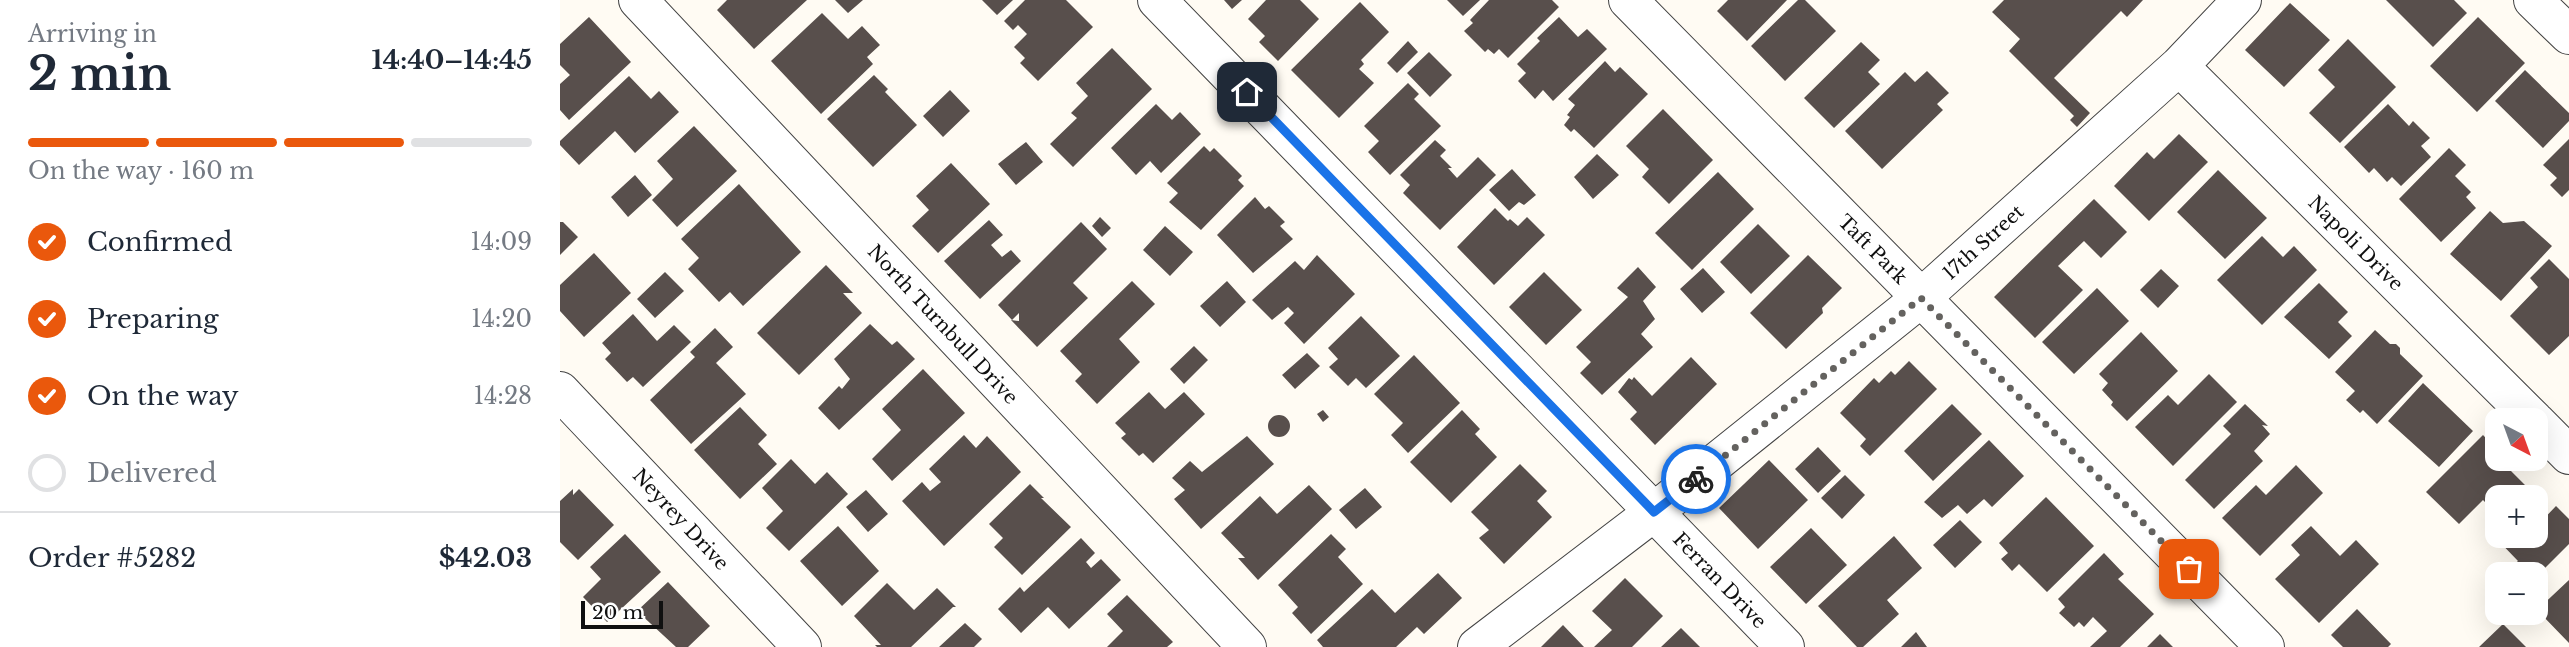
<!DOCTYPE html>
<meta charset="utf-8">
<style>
body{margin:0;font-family:"Libre Baskerville",serif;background:#f6f6f7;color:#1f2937;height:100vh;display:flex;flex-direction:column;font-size:26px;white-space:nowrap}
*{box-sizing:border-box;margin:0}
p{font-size:23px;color:#747a83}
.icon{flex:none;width:38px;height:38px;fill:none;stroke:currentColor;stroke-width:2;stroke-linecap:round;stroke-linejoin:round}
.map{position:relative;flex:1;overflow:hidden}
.drawer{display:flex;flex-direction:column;background:#fff;width:560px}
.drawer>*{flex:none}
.needle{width:46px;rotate:139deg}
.buttons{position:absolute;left:1925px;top:408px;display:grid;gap:14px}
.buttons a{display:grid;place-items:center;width:63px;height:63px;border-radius:14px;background:#fff;box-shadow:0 7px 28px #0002;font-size:35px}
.scale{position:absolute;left:21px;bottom:18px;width:82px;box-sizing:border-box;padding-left:7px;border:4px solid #101010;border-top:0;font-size:19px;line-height:24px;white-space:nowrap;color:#101010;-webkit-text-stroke:5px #fff;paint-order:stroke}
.pin{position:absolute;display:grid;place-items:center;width:60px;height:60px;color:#fff;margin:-30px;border-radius:14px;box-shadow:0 4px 10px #0006}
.courier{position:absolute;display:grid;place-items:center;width:70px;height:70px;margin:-35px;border:5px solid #1a73e8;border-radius:50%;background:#fff;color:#222;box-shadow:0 2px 9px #0007}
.headline em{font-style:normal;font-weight:800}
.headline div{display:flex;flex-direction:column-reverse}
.headline{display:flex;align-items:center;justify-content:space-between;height:119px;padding:0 28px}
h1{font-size:46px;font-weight:800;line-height:52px}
.bar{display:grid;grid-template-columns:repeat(4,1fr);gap:10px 7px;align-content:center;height:84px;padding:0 28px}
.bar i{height:9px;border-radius:5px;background:#e0e1e3}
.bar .selected{background:#ea580c}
.bar p{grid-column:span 4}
.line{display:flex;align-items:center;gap:18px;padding:0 28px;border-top:2px solid #e0e1e3}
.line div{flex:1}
ol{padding:0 28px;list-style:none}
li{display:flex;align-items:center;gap:21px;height:77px}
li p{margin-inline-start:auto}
li .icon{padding:7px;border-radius:50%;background:#ea580c;color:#fff;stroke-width:4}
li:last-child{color:#747a83}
li i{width:38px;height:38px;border:4px solid #e0e1e3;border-radius:50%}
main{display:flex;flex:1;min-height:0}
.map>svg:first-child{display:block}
.building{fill:#584f4c}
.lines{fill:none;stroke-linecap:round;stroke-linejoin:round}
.minor-casing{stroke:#434343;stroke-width:40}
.minor{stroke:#fff;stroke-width:38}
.done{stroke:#64625f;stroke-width:7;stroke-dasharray:0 12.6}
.route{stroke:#1a73e8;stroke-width:9}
.labels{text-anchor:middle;stroke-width:7;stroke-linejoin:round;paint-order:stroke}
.street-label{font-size:19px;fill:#101010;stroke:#fff}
</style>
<main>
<section class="drawer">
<div class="headline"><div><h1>2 min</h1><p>Arriving in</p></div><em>14:40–14:45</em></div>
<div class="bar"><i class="selected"></i><i class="selected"></i><i class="selected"></i><i></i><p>On the way · 160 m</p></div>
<ol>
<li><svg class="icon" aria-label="check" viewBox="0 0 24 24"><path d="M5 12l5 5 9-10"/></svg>Confirmed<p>14:09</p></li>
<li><svg class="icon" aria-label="check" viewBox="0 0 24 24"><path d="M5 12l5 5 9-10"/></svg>Preparing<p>14:20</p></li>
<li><svg class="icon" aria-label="check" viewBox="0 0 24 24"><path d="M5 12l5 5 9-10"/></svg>On the way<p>14:28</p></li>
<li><i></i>Delivered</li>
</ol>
<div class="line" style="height:91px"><div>Order #5282</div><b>$42.03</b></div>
</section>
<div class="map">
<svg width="2009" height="647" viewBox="0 0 2009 647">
<rect width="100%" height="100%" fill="#fffbf3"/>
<path class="building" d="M167,0h80l-53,49 -37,-39z
M275,0h28l-15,13z
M422,0h31l-16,15z
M465,0h41l27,27 -55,54 -18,-18 5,-5 -11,-11 13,-13 -9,-9 -5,5 -9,-9z
M664,0h18l-10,9z
M706,0h34l19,19 -41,42 -19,-19 6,-6 -17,-17z
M887,0h33l-17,16z
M929,0h63l7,7 -51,51 -9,-9 -5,5 -6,-5 -3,3 -21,-21 9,-8 -3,-3z
M1168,0h59l-40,41 -30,-30z
M1238,0h7l31,31 -51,50 -34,-35z
M1444,0h139l-16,17 -6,-6 -67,67 36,35 -13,14 -7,-7 4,-4 -65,-65 11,-12 -28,-27z
M1826,0h68l13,13 -34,34z
M800,2l29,30 -28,28 3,4 -5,5 15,14 -35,35 -48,-48z
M1730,3l40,37 -46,47 -39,-37z
M262,13l26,26 14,-13 18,19 -13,12 6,7 -52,50 -50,-53z
M29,17l42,45 -62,58 -9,-10v-26l10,-9 -10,-10v-21z
M999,17l19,20 9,-8 20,20 -54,52 -10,-11 -8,9 -17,-18 8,-8 -9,-9 23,-23 -3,-3z
M1918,17l47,46 -48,49 -47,-46z
M1788,39l48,48 -56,56 -31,-30 26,-26 -17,-17z
M848,41l10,11 -21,21 -10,-10z
M1301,42l19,18 -12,12 12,12 -46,44 -30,-30z
M552,48l40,41 -79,78 -23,-23 27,-26 -6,-5 17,-17 -12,-13z
M869,52l23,23 -22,22 -23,-24z
M1045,61l10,11 5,-5 28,27 -54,54 -20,-19 -3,3 -7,-7 6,-8 -3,-2 8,-10 -7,-6z
M1965,70l44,43v8l-26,27 -48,-47z
M1367,71l22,22 -12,11 6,6 -61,59 -37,-38 60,-59 10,10z
M314,75l14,14 -3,3 32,33 -44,42 -46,-48z
M69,76l22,23 8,-8 20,21 -44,41 -20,-22 -36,34 -19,-20v-4z
M848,83l11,11 -5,5 27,27 -51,49 -22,-23 11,-11 -15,-15z
M390,90l20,21 -27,26 -20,-21z
M596,104l16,16 8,-8 21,22 -40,39 -11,-12 -14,14 -25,-27z
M1828,104l21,22 4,-5 17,17 -9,8 10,11 -30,29 -9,-9 -5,5 -13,-14 -5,5 -25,-26z
M1103,109l50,51 -44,44 -27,-27 7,-8 -23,-23z
M134,126l43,45 -60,56 -25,-27 21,-21 -16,-18z
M1619,134l29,28 -59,59 -35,-35 33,-34 7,7z
M2009,139v51l-7,7 -12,-12 7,-7 -14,-13z
M875,140l11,10 -6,6 12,12h-4l9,10 21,-21 18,18 -56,55 -37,-37 7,-8 -10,-10z
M466,142l17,20 -27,23 -18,-21z
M644,146l6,6 4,-4 28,28 -4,4 6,6 -43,44 -32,-28 9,-9 -11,-10z
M1889,148l17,17 -11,11 16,16 -5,5 10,11 -35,34 -42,-43z
M1037,154l22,21 -26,24 -19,-22z
M391,163l39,41 -52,49 -26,-27 17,-16 -13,-14z
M952,169l24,26 -12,10 -5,-3 -10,9 -20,-21z
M1658,170l49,48 -42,41 -48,-47z
M1158,172l36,37 -62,61 -37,-37z
M75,175l17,20 -24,22 -17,-20z
M179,184l62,68 -58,54 -13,-14 -11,10 -31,-33 11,-11 -18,-19z
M695,197l10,12 4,-3 16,16 -5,4 13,13 -40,34 -36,-38z
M1534,199l33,33 -26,26 -17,-17 -26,25 25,24 -48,48 -41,-41z
M935,208l13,13 2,-2 8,7 9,-9 18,18 -51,50 -37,-38z
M1930,211l13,12 21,-2 28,25 -51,55 -51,-47z
M540,217l11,11 -9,9 -10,-11z
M429,220l14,15 -12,10 11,12 9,-7 10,11 -41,38 -36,-38z
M0,222h3l15,15 -18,18z
M521,222l26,27 -34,34 15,15 -51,49 -26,-27 8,1v-8l-7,7 -14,-15z
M1198,224l32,32 -39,38 -31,-32z
M605,226l28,26 -23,24 -27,-26z
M1702,236l21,21 11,-11 23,24 -55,55 -45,-45z
M34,253l37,40 -47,44 -24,-26v-26z
M757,255l38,39 -51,50 -20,-21 10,-10 -6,-6 -16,13 -20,-20 43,-39 9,9z
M1248,255l34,33 -20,20 1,5 -37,36 -36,-36z
M1989,259l20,20v57l-20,19 -39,-39 28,-29 -8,-9z
M266,265l27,28h-10l19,20 -63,62 -42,-42z
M1078,267l18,20 -13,14 12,18 -14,15 12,13 -51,48 -22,-22 11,-11 -15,-15 52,-50 -11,-9z
M1143,268l22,24 -23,21 -22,-24z
M1601,269l18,17 -21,22 -18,-18z
M105,272l19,19 -29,27 -18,-19z
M984,272l38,38 -36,35 -37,-38z
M572,281l23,23 -36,35 21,23 -43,42 -22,-23 7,-7 -22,-23z
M667,281l19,21 -26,25 -20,-21z
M1759,283l29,29 -10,10 14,14 -23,23 -45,-42z
M1537,288l32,33 -55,53 -32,-32z
M73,314l24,27 17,-16 17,17 -48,45 -10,-10 -6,5 -22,-23 6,-6 -9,-10z
M801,316l39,40 -34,32 -10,-10 -8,8 -19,-19 9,-8 -10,-11z
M310,324l22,21 5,-4 18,18 -76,71 -21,-22 21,-22 3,3 8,-10 -16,-20z
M155,328l18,19 -17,16 30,31 -55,50 -41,-44 45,-43 -5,-5z
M1815,330l15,14h6l4,4v6l23,22 -46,48 -14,-14 -3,3 -14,-13 9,-9 -20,-19z
M1581,332l37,39 -51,50 -16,-16 2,-3 -11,-12 6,-7 -9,-9z
M634,346l14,14 -24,24 -14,-15z
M747,353l13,13 -25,23 -13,-14z
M854,355l46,48 -52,50 -17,-18 12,-12 -29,-29z
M1131,357l26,27 -62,61 -25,-26 7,-7 -19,-20 11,-14 3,2 2,-3 18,19z
M1349,361l28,28 -67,67 -10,-10 6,-7 -26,-26 34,-35 5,5 12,-12 4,4z
M363,369l42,44 -73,68 -20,-22 29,-29 -19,-21z
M1649,374l28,28 -64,64 -38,-39 33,-32 10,10z
M1863,383l50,48 -34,36 -51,-46z
M589,392l16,17 19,-17 21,22 -52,49 -10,-10 -4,3 -18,-18 5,-4 -11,-11z
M1392,404l30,30 -49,47 -29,-30z
M1685,404l23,22 -6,-1 8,9 -16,17 9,10 -49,48 -29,-29 46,-46 -8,-8z
M180,407l27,28 -9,9 19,20 -37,35 -46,-49z
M763,410l6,7 -6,5 -6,-8z
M902,410l18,19 -5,5 22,23 -46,46 -41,-41z
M708 426a11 11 0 1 1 22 0a11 11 0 1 1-22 0Z
M404,435l12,13 11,-12 34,36 -77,74 -42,-45 20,-19 8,9 11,-9 -12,-13z
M1923,435l14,15v8h9l9,9 -4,4 15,15 -10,11h-19v17l-14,-14 -24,24 -33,-32z
M687,436l27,28 -73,65 -27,-30 11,-9 -13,-12 18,-17 12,11z
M1429,440l35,36 -32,31 -8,-8 -17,15 -9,-9 -16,13 -18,-16z
M1258,447l23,24 -23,22 -23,-24z
M231,459l24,25 12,-12 21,22 -59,57 -23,-23 17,-17 -21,-23z
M1209,460l39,40 -50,49 -39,-41z
M960,464l27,27 -10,10 15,16 -48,47 -25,-26 10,-8 -18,-18z
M1736,465l27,28 -63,63 -38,-38 34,-33 10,10z
M1285,475l20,20 -23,24 -21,-21z
M470,484l14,14h-3l30,29 -49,48 -28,-28 9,-9 -14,-14z
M749,485l23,24 -74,71 -20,-22h7l-24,-25 39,-37 17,18z
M805,488l17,19 -26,22 -17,-19z
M13,489v6l6,-6 35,36 -36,35 -18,-18v-41z
M306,490l22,24 -20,18 -22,-25z
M1486,497l48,49 -47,46 -28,-28 -7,7 -11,-12 7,-6 -9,-10z
M1996,506l13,13v25l-33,33v-3h-20l-6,-6 8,-7 -27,-28 6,-6v9h39v-9z
M1400,520l22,22 -27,26 -22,-23z
M278,526l41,45 -37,35 -42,-45z
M1751,526l29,30 16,-16 23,24 -60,59 -44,-44 25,-24 -9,-10z
M1251,528l36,37 -41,39 -36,-37z
M65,534l36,38 -54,50 -24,-25 18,-18 -11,-12z
M771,534l15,15 -8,8 25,27 -52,50 -19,-21 6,-6 -20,-22z
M1334,536l28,32 -35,32 12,14 -36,33h-6l-39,-41z
M521,538l14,15 -9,9 5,6 10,-9 20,21 -52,49 -21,-22 -27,26 -23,-24 22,-22 4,5z
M1544,553l20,21 -6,5 36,35 -34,33h-30l17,-16 -14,-14 -9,10 -5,-5 -5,5 -15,-14 6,-6 -7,-8z
M878,573l24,25 -38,36 -7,-7 -21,20h-73l-6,-7 55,-51 23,24z
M1065,578l38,38 -31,31h-38l18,-17 -20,-19z
M2009,580v63l-32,-33z
M108,582l42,44 -22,21h-12l-39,-36z
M327,583l27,27 23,-22 19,19h-3l-42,40h-34l-2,-2h6l-27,-29z
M567,595l46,47 -6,5h-60l16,-16 -16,-17z
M1797,609l34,35 -3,3h-45l-12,-12z
M405,623l17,16 -8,8h-35z
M1943,624l23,23h-47z
M1003,625l21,22h-43z
M1121,628l19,19h-39z
M1356,632l11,15h-26z
M1600,634l13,13h-26z"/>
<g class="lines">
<defs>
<path id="minor" d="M78,0l609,647
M597,0l628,647
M1068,0l637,647
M1973,0l36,35
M1619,66l355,354
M0,391l242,256
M1976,422l33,33
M917,647l177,-135 267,-214 258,-232 63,-66"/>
</defs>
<use href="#minor" class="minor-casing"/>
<use href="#minor" class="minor"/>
</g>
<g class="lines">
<path class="done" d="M1136,479l225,-181 268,271"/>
<path class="route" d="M687,92l407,420 42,-33"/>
</g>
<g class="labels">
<g class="street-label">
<text transform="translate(1423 242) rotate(-42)" y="7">17th Street</text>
<text transform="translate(1796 243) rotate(45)" y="7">Napoli Drive</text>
<text transform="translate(1313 249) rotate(45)" y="7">Taft Park</text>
<text transform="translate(383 324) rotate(47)" y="7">North Turnbull Drive</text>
<text transform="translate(121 519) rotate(47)" y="7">Neyrey Drive</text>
<text transform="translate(1160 580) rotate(46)" y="7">Ferran Drive</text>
</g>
</g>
</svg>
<div class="buttons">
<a><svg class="needle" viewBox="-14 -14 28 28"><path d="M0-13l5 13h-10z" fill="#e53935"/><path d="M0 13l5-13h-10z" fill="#747a83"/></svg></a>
<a>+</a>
<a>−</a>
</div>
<div class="scale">20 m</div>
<div class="pin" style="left:1629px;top:569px;background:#ea580c"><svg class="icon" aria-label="bag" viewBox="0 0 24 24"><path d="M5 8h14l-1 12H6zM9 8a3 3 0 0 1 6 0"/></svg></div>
<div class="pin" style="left:687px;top:92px;background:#1f2937"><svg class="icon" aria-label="home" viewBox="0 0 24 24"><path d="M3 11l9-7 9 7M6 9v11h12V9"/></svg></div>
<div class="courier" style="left:1136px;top:479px"><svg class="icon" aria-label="bike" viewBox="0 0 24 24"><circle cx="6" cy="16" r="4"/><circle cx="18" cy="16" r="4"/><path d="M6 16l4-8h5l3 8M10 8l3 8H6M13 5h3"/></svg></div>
</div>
</main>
